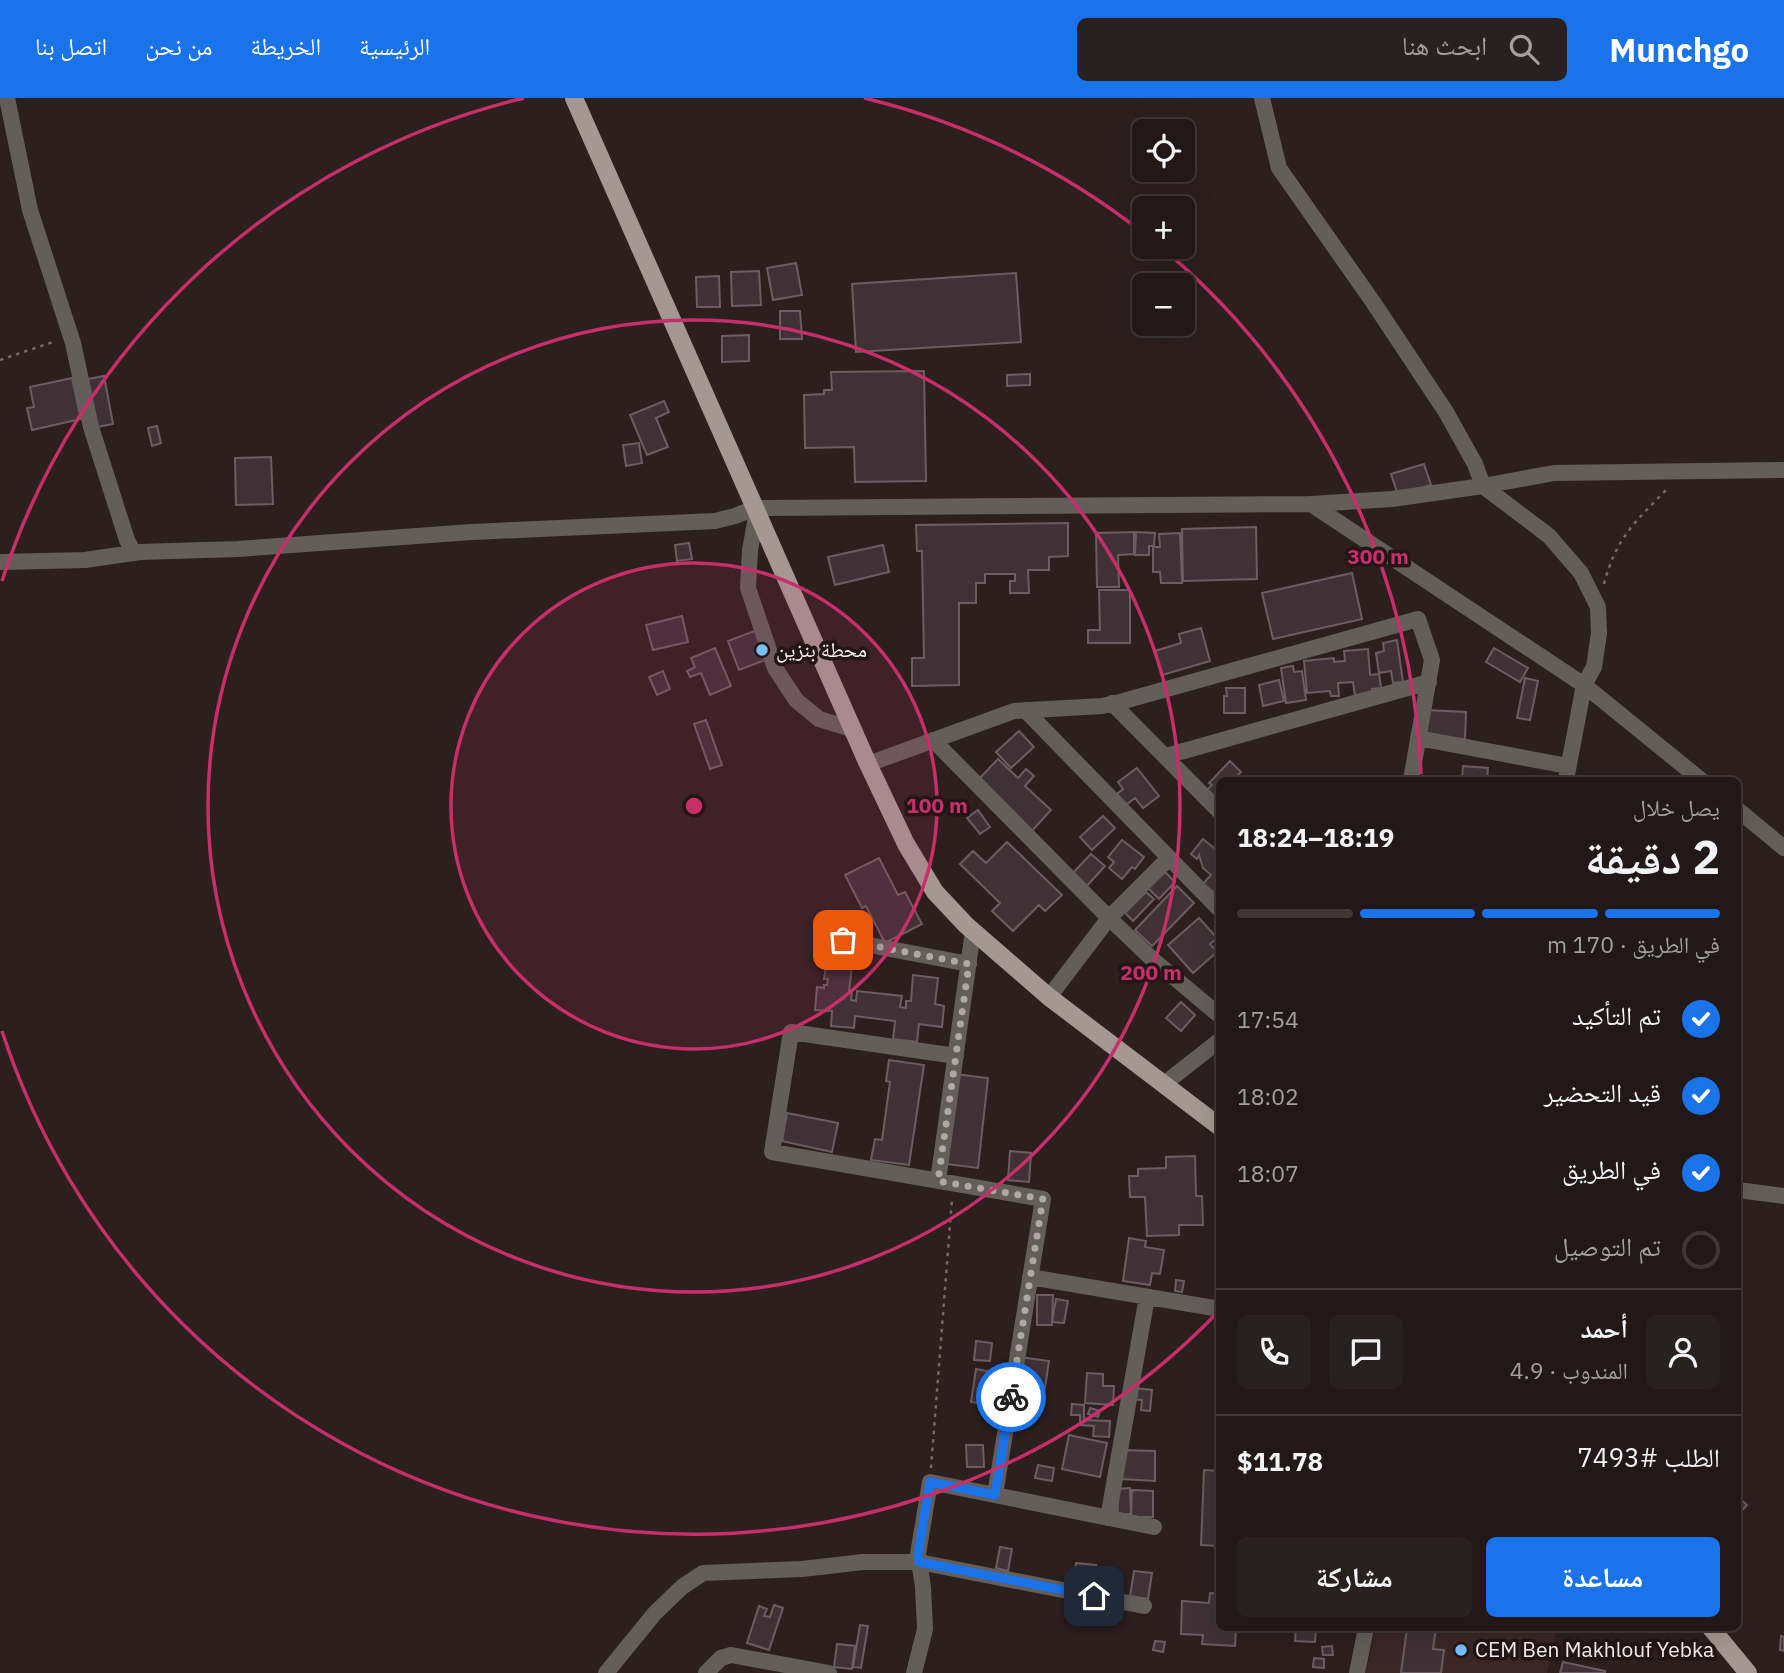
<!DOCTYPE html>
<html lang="ar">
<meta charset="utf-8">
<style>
body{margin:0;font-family:"IBM Plex Sans","Noto Naskh Arabic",sans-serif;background:#292120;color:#f1f3f6;direction:rtl;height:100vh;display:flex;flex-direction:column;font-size:26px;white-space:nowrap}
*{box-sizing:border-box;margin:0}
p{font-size:23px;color:#a2a0a1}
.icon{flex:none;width:38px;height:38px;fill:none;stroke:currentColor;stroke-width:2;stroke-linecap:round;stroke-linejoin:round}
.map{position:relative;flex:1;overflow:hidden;direction:ltr}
.side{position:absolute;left:1216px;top:679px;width:525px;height:854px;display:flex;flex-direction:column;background:#211817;border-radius:10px;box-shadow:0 7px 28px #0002,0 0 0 2px #3e3736;direction:rtl}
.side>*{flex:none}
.fabs{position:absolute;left:1132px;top:21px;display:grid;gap:14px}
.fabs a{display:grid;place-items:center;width:63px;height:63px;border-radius:10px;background:#211817;box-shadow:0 7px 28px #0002,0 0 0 2px #3e3736;font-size:35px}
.pin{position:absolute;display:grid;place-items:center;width:60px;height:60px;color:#fff;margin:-30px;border-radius:14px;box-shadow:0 4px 10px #0006}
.courier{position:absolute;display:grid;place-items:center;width:70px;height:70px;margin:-35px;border:5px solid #1a73e8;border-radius:50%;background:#fff;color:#222;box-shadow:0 2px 9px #0007}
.head em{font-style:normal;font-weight:700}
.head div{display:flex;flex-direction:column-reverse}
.head{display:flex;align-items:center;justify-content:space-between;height:119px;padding:0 21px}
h1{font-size:46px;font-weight:700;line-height:52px}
.bar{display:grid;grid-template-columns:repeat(4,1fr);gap:10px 7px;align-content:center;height:84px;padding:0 21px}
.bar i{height:9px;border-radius:5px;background:#3e3736}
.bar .active{background:#1a73e8}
.bar p{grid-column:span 4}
.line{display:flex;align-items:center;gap:18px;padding:0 21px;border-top:2px solid #3e3736}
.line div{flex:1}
.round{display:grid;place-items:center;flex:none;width:74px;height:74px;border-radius:10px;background:#292120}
ol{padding:0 21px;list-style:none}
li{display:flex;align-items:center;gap:21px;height:77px}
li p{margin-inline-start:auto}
li .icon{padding:7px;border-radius:50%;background:#1a73e8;color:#fff;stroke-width:4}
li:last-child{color:#a2a0a1}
li i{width:38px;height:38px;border:4px solid #3e3736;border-radius:50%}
.action{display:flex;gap:14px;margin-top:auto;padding:14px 21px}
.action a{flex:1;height:80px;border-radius:10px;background:#1a73e8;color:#fff;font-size:28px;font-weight:700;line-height:80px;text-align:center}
.action a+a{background:#292120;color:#f1f3f6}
header{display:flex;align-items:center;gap:42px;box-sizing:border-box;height:98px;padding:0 35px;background:#1a73e8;color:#fff}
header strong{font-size:33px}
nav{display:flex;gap:38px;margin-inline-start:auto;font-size:24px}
.search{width:490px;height:63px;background:#292120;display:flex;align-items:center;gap:18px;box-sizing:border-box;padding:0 24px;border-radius:10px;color:#a2a0a1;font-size:26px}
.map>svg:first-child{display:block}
.built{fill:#3a2726}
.building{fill:#3f3237;stroke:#6b5d62;stroke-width:2}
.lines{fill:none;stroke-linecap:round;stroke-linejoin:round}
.path{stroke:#746968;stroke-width:2.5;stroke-dasharray:3.5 5;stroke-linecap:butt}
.minor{stroke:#645e5b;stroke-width:16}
.major{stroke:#a59892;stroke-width:18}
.done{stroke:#b1a7a6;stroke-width:7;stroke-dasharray:0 12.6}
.route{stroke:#1a73e8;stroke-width:9}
.ring{fill:none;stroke:#c82e6a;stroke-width:3.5}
.poi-dot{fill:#76c0f7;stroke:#231616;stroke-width:2.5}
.labels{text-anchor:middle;stroke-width:7;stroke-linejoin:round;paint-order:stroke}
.poi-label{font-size:21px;fill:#f9efef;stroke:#231616;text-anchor:start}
.centre{fill:#c82e6a;stroke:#231616;stroke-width:3.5}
.ring-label{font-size:21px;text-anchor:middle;font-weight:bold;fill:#c82e6a;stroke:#231616;stroke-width:7;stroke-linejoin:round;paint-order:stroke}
</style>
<header>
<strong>Munchgo</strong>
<div class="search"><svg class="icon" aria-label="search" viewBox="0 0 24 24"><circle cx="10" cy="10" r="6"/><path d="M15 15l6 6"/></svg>ابحث هنا</div>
<nav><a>الرئيسية</a><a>الخريطة</a><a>من نحن</a><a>اتصل بنا</a></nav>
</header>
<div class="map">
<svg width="1784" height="1575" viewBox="0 0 1784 1575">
<rect width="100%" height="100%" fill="#2c201f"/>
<path class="built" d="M1376,1530h181l-10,45h-181z"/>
<path class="building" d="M796,165l6,32 -29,5 -6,-32z
M759,173l2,34 -29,1 -1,-34z
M1016,175l5,69 -165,10 -4,-68z
M719,178l1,31h-23l-1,-30z
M780,213h20l2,28h-22z
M749,237v26l-27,1v-26z
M924,273l2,110 -71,1 -1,-35 -49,1 -1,-53 20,-1v-4h8l-1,-18z
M1030,276v11l-23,1v-11z
M104,278l9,48 -16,3 -9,-48z
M72,280l9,41 -49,11 -5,-22 7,-1 -4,-20z
M664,303l5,11 -13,6 12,29 -21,8 -17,-40z
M157,328l4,17 -9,3 -4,-18z
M639,345l3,20 -16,3 -3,-21z
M271,359l2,47 -37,1 -1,-47z
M1424,366l7,21 -33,10 -7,-21z
M1068,425v33l-19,1v13h-21l1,23h-19v-12h5v-7h-30v9h-9v20h-17v82l-47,1v-28h12l-2,-107h-5l-1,-26z
M1256,429l1,52 -74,2 -1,-52z
M1134,434v22l-16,1 1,32h-22l-1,-54z
M1136,434l19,1 -1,13h-5v9h-14z
M1180,435l2,50h-21l-1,-11h-7v-25h7l-1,-13z
M689,445l3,16 -15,2 -2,-16z
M883,447l6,27 -54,13 -7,-28z
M1352,475l10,46 -89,20 -11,-46z
M1099,492h31v53h-42v-13h12z
M682,518l6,26 -35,8 -7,-25z
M1201,530l9,33 -48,14 -7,-24 26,-8 -2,-9z
M757,532l11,29 -29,11 -11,-29z
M1397,542l6,42 -10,1 -2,-12 -12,2 -3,-20 8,-2 -1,-8z
M715,550l16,38 -21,9 -9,-22 -11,4 -3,-6 8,-4 -4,-9z
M1494,550l34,20 -8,14 -34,-20z
M1368,551l2,26 9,-1 2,14 -9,1 1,6 -18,1 -2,-14 -15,1 1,13h-8l-1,-5 -23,2 -3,-32 30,-3v4l11,-1 -1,-10z
M1293,568l1,6 8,-1 4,29 -20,3 -5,-35z
M663,573l7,18 -13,6 -8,-18z
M1525,580l13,3 -8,39 -13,-2z
M1279,582l5,21 -21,5 -4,-21z
M1226,590h19v25h-21v-17h3z
M1426,612l40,2 -1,27 -40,-1z
M706,622l16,45 -12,4 -16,-45z
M1019,633l15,16 -23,21 -15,-16z
M998,661l20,19 8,-9 8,7 -9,10 26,24 -22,24 -52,-53z
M1230,663l11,11 -5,5 4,3h-20v25l-15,-13 7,-7 -3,-2z
M1463,668l25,2 -1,12h-25z
M1137,670l22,28 -16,12 -8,-10 -9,7 -9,-11 6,-5 -5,-7z
M978,712l12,17 -10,7 -13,-16z
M1103,718l12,12 -23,22 -12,-13z
M1203,741l17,14v44l-17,-13 8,-9 -8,-7 -4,-13 -2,4 -6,-5z
M1122,742l22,17 -9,12 -3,-2 -10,12 -13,-11 5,-6 -6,-5z
M1007,744l55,53 -17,16 -6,-6 -26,26 -21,-20 8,-8 -40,-39 13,-13 13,12z
M1091,756l14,12 -21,23 -14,-13z
M879,760l19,37 7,-3 17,32 -37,19 -19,-37 -4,2 -17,-33z
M1163,772l12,12 -16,17 -12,-12z
M1177,788l17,17 -42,43 -17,-16z
M1146,794l8,7 -21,22 -8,-8z
M1199,820l18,20 -7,6 7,8 -24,21 -25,-28z
M830,865l22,2 -3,27h3l-1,8 5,1 1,-10 45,5 -2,11 6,1v-7h5l2,-26 25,3 -3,26 9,2 -2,21 -23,-3 -2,18 -24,-3 2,-18 -40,-5 -1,12 -23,-2 1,-15 -17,-1 2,-23 7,1v-3h3l1,-6h-4l2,-13 3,1z
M1181,904l14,13 -14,16 -15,-13z
M889,962l35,5 -15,100 -38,-5 4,-21 7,1 8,-58 -4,-1z
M955,976l33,4 -10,90 -32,-4z
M787,1015l51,10 -6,29 -50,-11z
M1010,1053l21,2 -2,29 -21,-2z
M1195,1058l1,40h6l1,29h-24v10l-32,1 -2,-39h-15l-1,-21h9v-7l28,-1v-11z
M1129,1140l17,3 -1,6 19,3 -4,24 -8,-1 -2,12 -27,-4z
M1176,1182l8,1 -2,11 -7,-1z
M1037,1197h16l-1,30h-15z
M1056,1201l12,2 -4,22 -12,-1z
M976,1243l16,2 -2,18 -16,-1z
M1020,1259l29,4 -4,27 -29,-4z
M976,1271l21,4 -5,32 -21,-3z
M1087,1275l16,1v12h11l-1,19 -28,-2z
M1133,1290l19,2 -2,21 -9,-1 1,-10 -10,-1z
M1072,1306l12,1v15l26,1 -1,16 -16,-1 1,-10 -14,-1v-10h-9z
M1090,1310l10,3 -2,6 -10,-3z
M1069,1337l38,8 -7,34 -38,-8z
M966,1347h17l1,22h-17z
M1122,1352l33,1v30l-34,-2z
M1038,1367l16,3 -2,13 -17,-3z
M1204,1372l16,1v75l-19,-1z
M1130,1390l1,26h-13l-1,-25z
M1132,1392l21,1v26h-22z
M1738,1399l9,8 -9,10z
M1000,1449l12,2 -4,22 -12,-3z
M1076,1465l20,2 -3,21 -12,-2 1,-8 -8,-1z
M1134,1473l18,2 -4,26 -18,-3z
M1210,1495l10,1v34h16l-1,18 -33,-2 1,-9 -22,-1 1,-33 27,2z
M774,1507l9,3 -14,42 -22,-7 12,-37 8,3 -3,7 6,1z
M860,1527l8,1 -7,42 -8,-1z
M1296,1530h20l-1,14 -20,-1z
M1407,1530h29l-3,21 11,1 -3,23h-40z
M1781,1538l3,1v14l-4,-1z
M1155,1543l10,1 -2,10 -10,-2z
M837,1546l18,2 -3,23 -18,-2z
M1332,1548l1,9h-10l-1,-8z
M1314,1560l10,1v9l-11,-1z
M1563,1564l42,9v2h-45z"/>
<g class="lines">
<path class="path" d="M0,262l56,-19
M1604,486c12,-47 33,-64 65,-97
M931,1370l21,-269"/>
<path class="minor" d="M7,0l23,112 43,133 18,84 36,113 7,13
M1262,0l17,70 94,134 73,110 29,52 8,22 71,-13 230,-3
M1311,406l81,-5 91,-13 66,50 32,37 17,34 1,26 -5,34 -10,18 -18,95
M757,414l-7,38 -2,38 27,80 21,32 23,19 33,10
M0,464l85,-2 55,-8 98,-3 234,-17 243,-11 20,-5 20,-8 556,-4 273,181 117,95
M1112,605l108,109
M1025,612l195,200
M1418,640l150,28
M933,642l176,178 42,40 69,58
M1166,658l263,-74
M868,666l146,-53 88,-5 18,-4 298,-83 14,41 -21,120
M1738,712l46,38
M843,842l126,24
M1049,899l60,-79 60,-60
M956,958l-165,-24 -19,120 271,47 -48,296
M1164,986l56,-44
M938,1083l35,-250
M1738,1092l46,6
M1030,1179l190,32
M1108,1420l39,-221
M606,1575l49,-60 27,-26 21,-14 99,-4 61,-7h56l225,44
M706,1575l15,-15 10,-3 98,18
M914,1575l11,-44 -2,-42 -5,-33 12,-72 224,45
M1357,1575l9,-45"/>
<path class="major" d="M574,0l294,666 38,80 29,48 31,33 83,72 171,130
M1711,1530l37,45"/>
</g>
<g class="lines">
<path class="done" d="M843,842l126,24 -31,217 105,18 -32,198"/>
<path class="route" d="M1011,1299l-16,98 -65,-13 -12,72 1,8 175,34"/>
</g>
<circle cx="694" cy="708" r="243" fill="#c82e6a" fill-opacity=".12"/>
<g class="ring">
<circle cx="694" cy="708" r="243"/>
<circle cx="694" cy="708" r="486"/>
<path d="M1218 1214A728 728 0 0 1 2 933M2 483A728 728 0 0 1 524 0M864 0A728 728 0 0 1 1142 134M1162 150A728 728 0 0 1 1421 676"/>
</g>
<g class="poi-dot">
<circle cx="762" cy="552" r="7"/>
<circle cx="1461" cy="1552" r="7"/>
</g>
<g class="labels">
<g class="poi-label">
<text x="776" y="559">محطة بنزين</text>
<text x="1475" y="1559">CEM Ben Makhlouf Yebka</text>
</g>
</g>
<circle cx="694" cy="708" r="10" class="centre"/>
<g class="ring-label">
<text x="1378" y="466">300 m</text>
<text x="937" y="715">100 m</text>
<text x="1151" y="882">200 m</text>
</g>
</svg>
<div class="fabs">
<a><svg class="icon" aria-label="locate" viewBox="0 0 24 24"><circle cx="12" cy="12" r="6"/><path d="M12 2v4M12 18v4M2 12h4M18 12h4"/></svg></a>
<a>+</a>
<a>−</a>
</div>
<div class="pin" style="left:843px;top:842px;background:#ea580c"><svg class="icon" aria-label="bag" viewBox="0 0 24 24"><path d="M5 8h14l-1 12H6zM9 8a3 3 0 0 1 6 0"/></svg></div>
<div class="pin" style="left:1094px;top:1498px;background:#1f2937"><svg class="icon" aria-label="home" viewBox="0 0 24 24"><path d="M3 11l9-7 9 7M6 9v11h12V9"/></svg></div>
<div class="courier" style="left:1011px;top:1299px"><svg class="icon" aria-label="bike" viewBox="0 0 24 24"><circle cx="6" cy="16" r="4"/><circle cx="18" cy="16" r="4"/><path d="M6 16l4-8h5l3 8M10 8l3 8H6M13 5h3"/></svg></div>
<section class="side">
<div class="head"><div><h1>2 دقيقة</h1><p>يصل خلال</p></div><em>18:19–18:24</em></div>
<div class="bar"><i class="active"></i><i class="active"></i><i class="active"></i><i></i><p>في الطريق · 170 m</p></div>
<ol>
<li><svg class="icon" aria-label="check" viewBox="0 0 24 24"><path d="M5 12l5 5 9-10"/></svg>تم التأكيد<p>17:54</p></li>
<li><svg class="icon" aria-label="check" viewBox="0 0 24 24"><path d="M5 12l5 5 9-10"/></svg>قيد التحضير<p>18:02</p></li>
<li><svg class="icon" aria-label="check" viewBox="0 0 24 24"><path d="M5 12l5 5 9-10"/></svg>في الطريق<p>18:07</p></li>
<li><i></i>تم التوصيل</li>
</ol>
<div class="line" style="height:126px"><a class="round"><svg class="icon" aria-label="person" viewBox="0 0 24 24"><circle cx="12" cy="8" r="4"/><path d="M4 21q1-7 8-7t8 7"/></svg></a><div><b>أحمد</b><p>المندوب · 4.9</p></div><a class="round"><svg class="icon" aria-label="chat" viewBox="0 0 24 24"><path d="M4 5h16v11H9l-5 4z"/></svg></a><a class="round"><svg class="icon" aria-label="phone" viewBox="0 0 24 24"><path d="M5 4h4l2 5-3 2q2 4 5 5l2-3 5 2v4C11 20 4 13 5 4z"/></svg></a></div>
<div class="line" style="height:91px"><div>الطلب #7493</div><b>$11.78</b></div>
<div class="action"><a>مساعدة</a><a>مشاركة</a></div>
</section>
</div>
